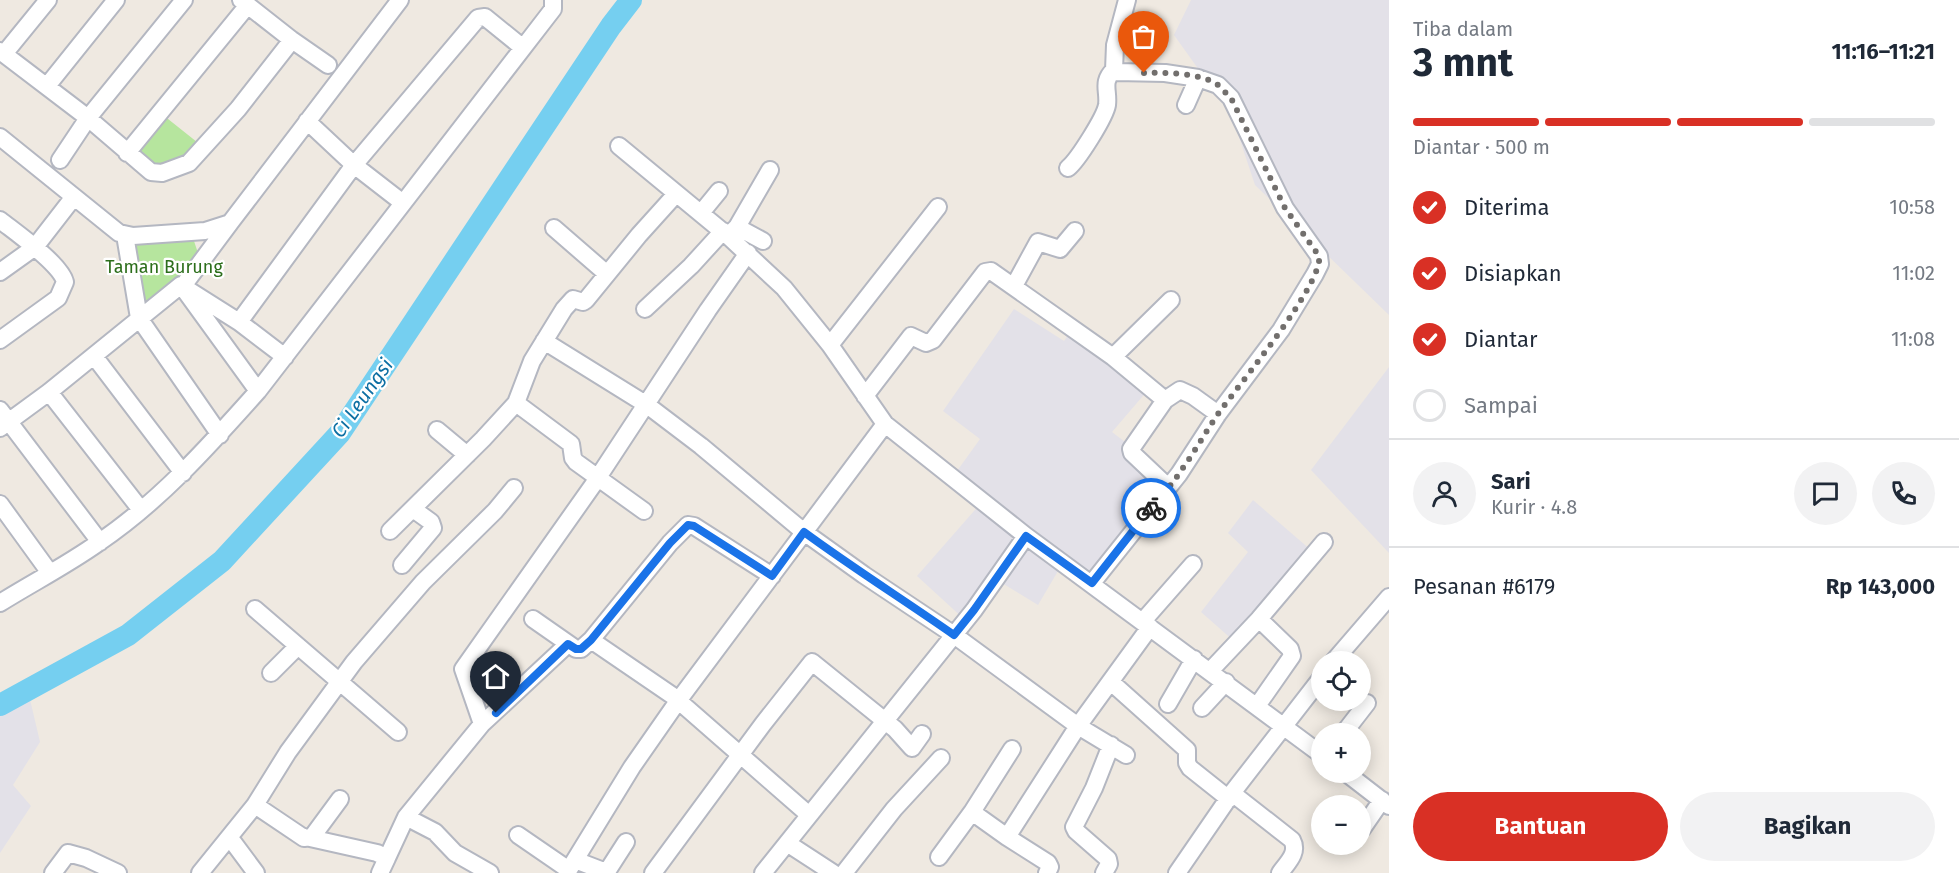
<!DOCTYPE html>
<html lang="id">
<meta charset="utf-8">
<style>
body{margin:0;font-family:"Fira Sans",sans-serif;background:#f2f2f3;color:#1f2937;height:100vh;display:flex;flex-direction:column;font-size:22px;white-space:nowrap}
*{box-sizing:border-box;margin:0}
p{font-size:20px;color:#747a83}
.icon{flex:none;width:33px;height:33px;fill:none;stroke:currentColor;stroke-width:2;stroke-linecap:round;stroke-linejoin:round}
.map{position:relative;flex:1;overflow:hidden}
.panel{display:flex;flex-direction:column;background:#fff;width:570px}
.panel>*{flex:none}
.fabs{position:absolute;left:1311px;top:651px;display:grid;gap:12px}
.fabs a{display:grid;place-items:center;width:60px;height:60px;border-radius:50%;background:#fff;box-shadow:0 3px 15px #0003;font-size:30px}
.pin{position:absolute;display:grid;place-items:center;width:51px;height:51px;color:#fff;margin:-62px -26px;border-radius:50% 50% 50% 0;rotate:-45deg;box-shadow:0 0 6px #0007}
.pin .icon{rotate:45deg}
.courier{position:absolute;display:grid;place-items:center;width:60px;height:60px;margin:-30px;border:4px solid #1a73e8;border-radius:50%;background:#fff;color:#222;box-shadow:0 2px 8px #0007}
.head em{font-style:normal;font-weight:700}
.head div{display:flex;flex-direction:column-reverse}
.head{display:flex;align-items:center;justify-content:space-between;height:102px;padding:0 24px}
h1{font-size:39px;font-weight:700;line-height:45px}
.bar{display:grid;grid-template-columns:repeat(4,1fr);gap:9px 6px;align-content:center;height:72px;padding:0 24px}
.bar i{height:8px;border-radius:4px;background:#e0e1e3}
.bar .on{background:#d93025}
.bar p{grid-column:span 4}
.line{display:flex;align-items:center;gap:15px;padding:0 24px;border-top:2px solid #e0e1e3}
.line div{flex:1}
.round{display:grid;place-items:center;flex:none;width:63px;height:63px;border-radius:32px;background:#f2f2f3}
ol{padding:0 24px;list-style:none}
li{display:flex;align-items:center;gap:18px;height:66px}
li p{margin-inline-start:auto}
li .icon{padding:6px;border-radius:50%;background:#d93025;color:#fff;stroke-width:4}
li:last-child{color:#747a83}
li i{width:33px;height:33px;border:3px solid #e0e1e3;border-radius:50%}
.cta{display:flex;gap:12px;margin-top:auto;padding:12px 24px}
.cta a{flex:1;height:69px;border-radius:36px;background:#d93025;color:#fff;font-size:24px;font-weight:700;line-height:69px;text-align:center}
.cta a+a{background:#f2f2f3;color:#1f2937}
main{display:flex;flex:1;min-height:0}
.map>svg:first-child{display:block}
.industrial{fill:#e3e1e8}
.green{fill:#b6e59e}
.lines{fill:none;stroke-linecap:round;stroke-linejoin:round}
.river{stroke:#75cff0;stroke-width:22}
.minor-casing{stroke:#b4b7c1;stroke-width:20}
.minor{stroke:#fff;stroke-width:16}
.done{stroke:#726f6d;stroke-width:6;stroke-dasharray:0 10.8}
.route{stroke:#1a73e8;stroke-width:8}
.labels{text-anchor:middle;stroke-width:4.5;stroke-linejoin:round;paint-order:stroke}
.park-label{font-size:18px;fill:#2c6e1b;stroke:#fff}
.water-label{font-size:20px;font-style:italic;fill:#0d6fa3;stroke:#fff}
</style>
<main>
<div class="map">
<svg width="1389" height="873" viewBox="0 0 1389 873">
<rect width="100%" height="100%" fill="#efe9e1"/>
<path class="industrial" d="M1191,0h198v315l-134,-130 -23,-69 -58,-81z
M1014,309l50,32 9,-13 75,62 -36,42 59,45 -84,114 -29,-20 -20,34 -41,-25 -32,40 -48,-44 64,-73 -29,-25 28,-39 -37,-28z
M1389,367v186l-78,-83z
M1253,500l66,57 -76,92 -42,-37 47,-60 -20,-19z
M28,691l12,51 -27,43 18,21 -31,47v-149z"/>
<path class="green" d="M163,115l44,35 -14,19 -45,11 -21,-18z
M192,235l11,33 -65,55 -6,-79z"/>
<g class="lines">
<path class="river" d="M0,705l128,-70 94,-74 118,-128 271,-407 20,-26"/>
<defs>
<path id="minor" d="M241,0l51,40 36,25
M1127,0l-12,45 -1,25 2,2 49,1 33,5
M0,51l88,67 63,54 11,1 27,-10 49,-54 54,-69
M4,54l44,-54
M47,86l69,-86
M307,121l47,44 49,38
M0,137l119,96 14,3 72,-5 25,-8 170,-223
M619,146l109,90 56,52 46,57 55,79 141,112 296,219
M127,153l121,-148
M60,160l28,-42 96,-118
M1068,168c10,-8 37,-51 39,-63 2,-14 -6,-23 7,-35
M701,213l18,-22
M0,220c15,12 61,44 65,62l-7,16 -58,42
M737,227l26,14
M554,228l53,46
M125,235l14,83 81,117
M728,236l9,-9 33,-57
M0,272l35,-25 38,-49
M1014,286l24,-44 22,7 15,-18
M190,291l49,31 46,35
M645,309l46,-43 32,-35
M239,322l115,-157 124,-147 7,-1 37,30
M544,341l103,64 54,41 103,86 60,43 90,60 124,91 48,29
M830,345l108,-138
M94,356l89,117
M1113,357l58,-57
M258,391l295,-382v-9
M49,392l92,118
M865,396l46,-60 15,7 7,-3 52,-68 6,-1 122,86 52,43
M516,403l55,41 2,14 3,4 68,49
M0,410l100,132
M0,428l49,-36 132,-107 2,1 47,-63
M437,430l30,25
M1168,487l-36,-34 -1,-4 34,-49 15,-10 13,6 25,18
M0,504l50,69
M390,531l93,-92 33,-36 16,-42 32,-52 9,-10 10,3 3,-2 53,-65 37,-41
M402,565l31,-37 -2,-6 -18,-13
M1092,583l87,-109 39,-60 63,-84 34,-56 5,-10 -1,-8 -34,-48 -54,-110 -13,-13 -20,-7 -12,27
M0,603c32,-20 67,-38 98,-60 61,-41 111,-97 160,-152l-77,-106
M255,609l143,123
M533,619l43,30h5l10,-9 82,56 135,118
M1143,621l50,-57
M591,640l79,-97 18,-18 6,1 78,50
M1333,662l56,-65
M1210,671l49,-52 65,-77
M271,673l27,-27
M1111,682l76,68v13l3,5 39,31
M1168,704l26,-45
M1257,706l35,-50 -2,-7 -31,-30
M1202,708l24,-26
M482,724l86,-80
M1343,734l24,-31
M1345,772l44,34
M1232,793l60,47c7,13 -5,23 -12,33
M255,805l49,33 8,-1 28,-38
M972,812l40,-63
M406,817l29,15 20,21 35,20
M1362,829l20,-29
M518,835l51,35
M1007,837l71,-111 72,-99
M230,838l26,35
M310,838l67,15 10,5 19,-41 76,-93 -19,-55 130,-184 115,-175 40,-57
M787,843l46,30
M939,857l33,-45 35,25 41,26 2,4 -3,6
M575,860l26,10h7l18,-28
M53,873l15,-20 18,5 32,15
M200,873l55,-68 33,-53 66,-90 69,-80 72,-71 19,-23
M380,873l7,-15
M567,873l65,-106 46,-66 207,-277
M653,873l110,-149 49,-62 83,67 17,19 10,-14
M763,873l211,-263 52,-74
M844,873l50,-64 47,-51
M1104,873l5,-9 -1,-5 -32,-28 -2,-4 20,-39 17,-43
M1177,873l55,-80 90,-116"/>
</defs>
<use href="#minor" class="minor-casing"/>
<use href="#minor" class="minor"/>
</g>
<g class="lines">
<path class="done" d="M1144,73c18,-1 58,0 74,12 4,4 9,9 13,13l54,110 34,48c5,27 -82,131 -101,158 -13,19 -24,39 -38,58 -8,13 -19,24 -29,36"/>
<path class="route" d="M496,713l72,-69 8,5h5l10,-9 79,-97 18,-18 6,1 78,50 32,-44c49,36 100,68 150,103l20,-25 52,-74 66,47 59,-75"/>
</g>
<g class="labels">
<g class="park-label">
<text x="164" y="273">Taman Burung</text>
</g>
<g class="water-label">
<text transform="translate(362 398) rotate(-55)" y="7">Ci Leungsi</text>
</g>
</g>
</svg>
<div class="fabs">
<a><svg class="icon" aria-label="locate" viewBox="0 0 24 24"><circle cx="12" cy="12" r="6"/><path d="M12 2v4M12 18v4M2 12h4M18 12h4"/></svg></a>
<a>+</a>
<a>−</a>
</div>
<div class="pin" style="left:1144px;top:73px;background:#ea580c"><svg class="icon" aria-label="bag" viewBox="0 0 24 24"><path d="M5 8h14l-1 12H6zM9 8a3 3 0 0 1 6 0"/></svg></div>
<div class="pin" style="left:496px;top:713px;background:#1f2937"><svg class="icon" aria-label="home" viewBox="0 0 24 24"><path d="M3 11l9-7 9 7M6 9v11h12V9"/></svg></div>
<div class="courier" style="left:1151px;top:508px"><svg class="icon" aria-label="bike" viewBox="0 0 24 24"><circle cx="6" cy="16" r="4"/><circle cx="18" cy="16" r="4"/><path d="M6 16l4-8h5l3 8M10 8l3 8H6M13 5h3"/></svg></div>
</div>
<section class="panel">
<div class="head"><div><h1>3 mnt</h1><p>Tiba dalam</p></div><em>11:16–11:21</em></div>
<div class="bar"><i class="on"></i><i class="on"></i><i class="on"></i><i></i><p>Diantar · 500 m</p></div>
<ol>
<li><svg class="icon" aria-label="check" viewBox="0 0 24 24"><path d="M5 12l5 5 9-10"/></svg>Diterima<p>10:58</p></li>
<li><svg class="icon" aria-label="check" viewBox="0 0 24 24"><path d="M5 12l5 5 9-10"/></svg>Disiapkan<p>11:02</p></li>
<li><svg class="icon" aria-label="check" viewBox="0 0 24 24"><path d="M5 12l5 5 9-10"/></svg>Diantar<p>11:08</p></li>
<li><i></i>Sampai</li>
</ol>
<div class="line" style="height:108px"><a class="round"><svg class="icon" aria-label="person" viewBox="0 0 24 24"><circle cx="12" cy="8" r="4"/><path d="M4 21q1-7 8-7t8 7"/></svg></a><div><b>Sari</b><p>Kurir · 4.8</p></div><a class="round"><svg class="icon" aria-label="chat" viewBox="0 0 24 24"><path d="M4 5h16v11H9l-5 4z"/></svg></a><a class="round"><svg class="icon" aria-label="phone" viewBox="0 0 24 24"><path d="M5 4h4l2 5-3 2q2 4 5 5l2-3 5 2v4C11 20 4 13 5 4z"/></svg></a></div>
<div class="line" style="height:78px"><div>Pesanan #6179</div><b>Rp 143,000</b></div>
<div class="cta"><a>Bantuan</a><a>Bagikan</a></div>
</section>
</main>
